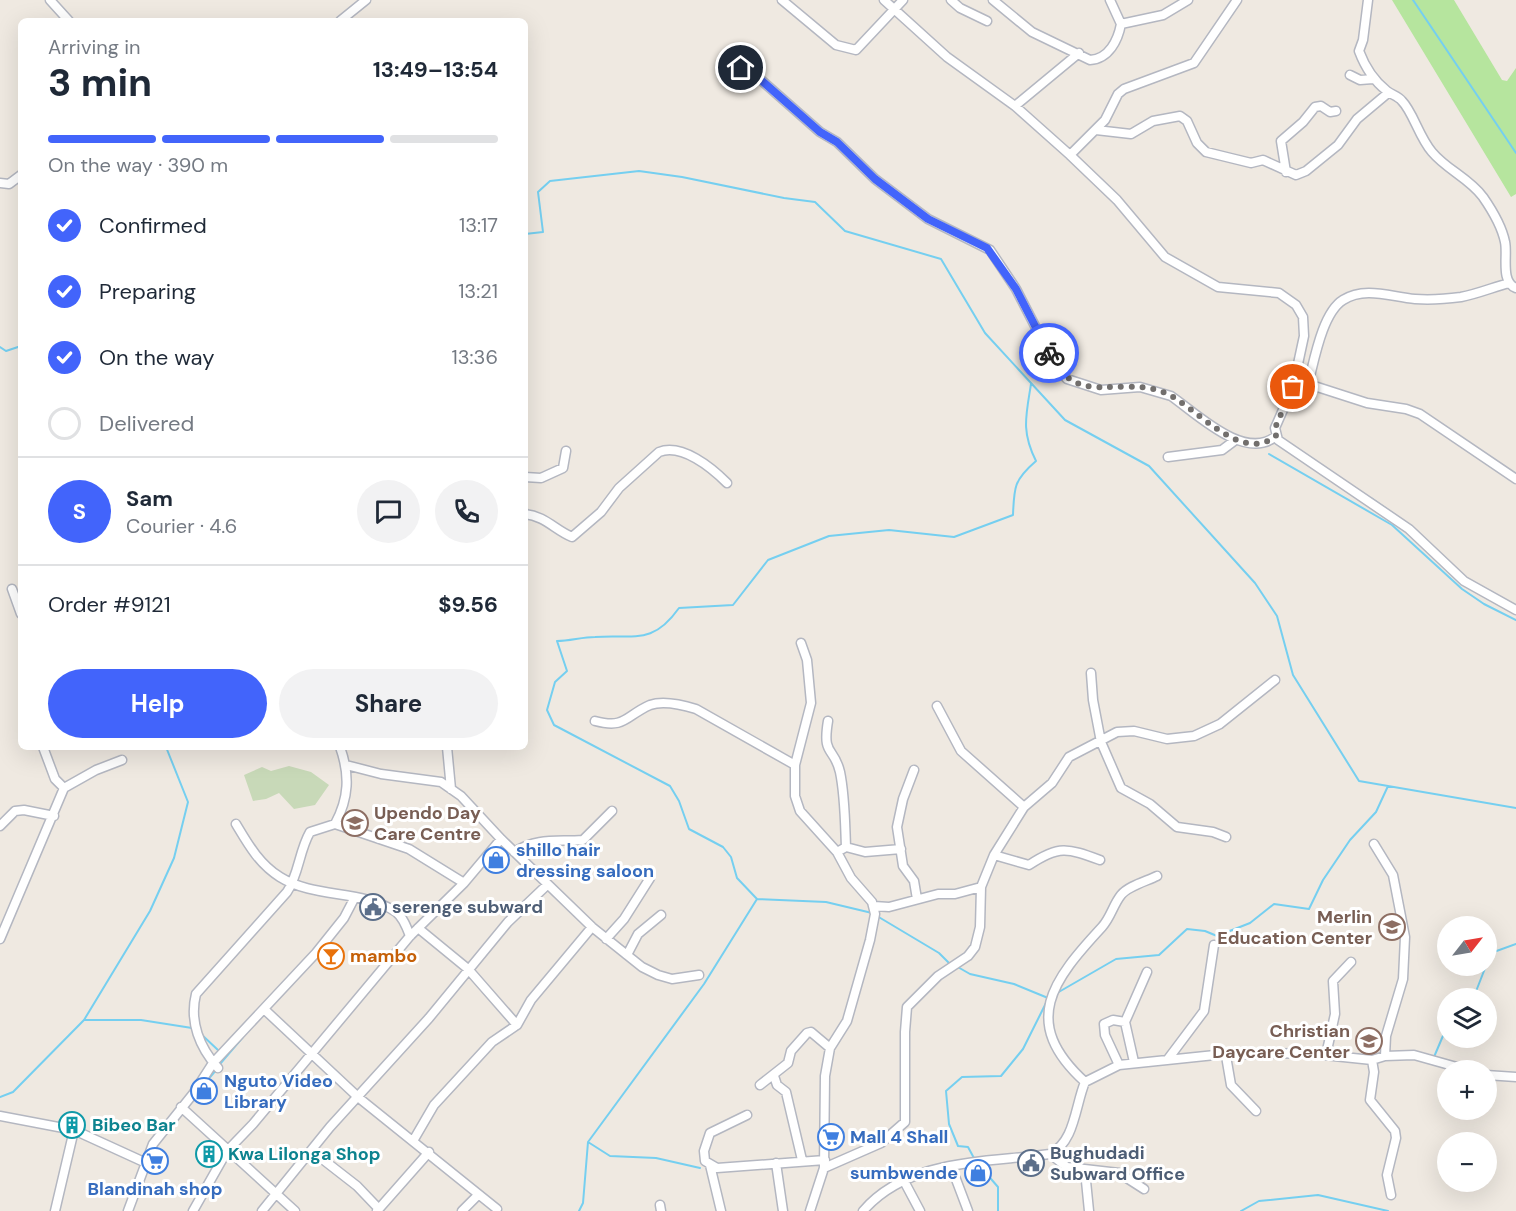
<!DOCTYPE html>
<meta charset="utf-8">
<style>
body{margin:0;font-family:"DM Sans",sans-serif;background:#f2f2f3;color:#1f2937;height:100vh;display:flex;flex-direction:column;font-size:22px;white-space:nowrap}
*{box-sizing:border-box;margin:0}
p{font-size:20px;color:#747a83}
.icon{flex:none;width:33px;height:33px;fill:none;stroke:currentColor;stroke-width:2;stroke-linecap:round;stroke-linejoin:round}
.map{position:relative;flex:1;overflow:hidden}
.sheet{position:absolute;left:18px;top:18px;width:510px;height:732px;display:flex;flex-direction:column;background:#fff;border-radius:9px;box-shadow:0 6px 24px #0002}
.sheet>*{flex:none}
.needle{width:39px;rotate:59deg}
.fabs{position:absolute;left:1437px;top:916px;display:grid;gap:12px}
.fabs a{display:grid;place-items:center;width:60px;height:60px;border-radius:50%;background:#fff;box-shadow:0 6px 24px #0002;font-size:30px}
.pin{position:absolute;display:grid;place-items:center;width:51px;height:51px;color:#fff;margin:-26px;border:3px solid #fff;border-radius:50%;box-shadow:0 2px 6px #0007}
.courier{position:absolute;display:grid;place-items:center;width:60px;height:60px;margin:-30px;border:4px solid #4264fb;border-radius:50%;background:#fff;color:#222;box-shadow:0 2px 8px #0007}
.summary em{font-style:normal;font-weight:700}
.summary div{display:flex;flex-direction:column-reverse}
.summary{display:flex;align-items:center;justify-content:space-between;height:102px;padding:0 30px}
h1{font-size:39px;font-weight:700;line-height:45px}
.bar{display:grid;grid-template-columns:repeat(4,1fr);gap:9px 6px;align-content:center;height:72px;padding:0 30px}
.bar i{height:8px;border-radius:4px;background:#e0e1e3}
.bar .on{background:#4264fb}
.bar p{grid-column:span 4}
.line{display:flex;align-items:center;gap:15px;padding:0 30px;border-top:2px solid #e0e1e3}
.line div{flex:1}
.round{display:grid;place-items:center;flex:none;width:63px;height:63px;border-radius:32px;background:#f2f2f3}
ol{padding:0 30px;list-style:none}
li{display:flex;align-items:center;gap:18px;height:66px}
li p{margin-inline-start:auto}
li .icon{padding:6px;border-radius:50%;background:#4264fb;color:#fff;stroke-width:4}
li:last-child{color:#747a83}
li i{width:33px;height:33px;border:3px solid #e0e1e3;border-radius:50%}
.primary-button{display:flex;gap:12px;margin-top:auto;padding:12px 30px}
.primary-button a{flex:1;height:69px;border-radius:36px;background:#4264fb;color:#fff;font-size:24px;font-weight:700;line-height:69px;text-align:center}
.primary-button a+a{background:#f2f2f3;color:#1f2937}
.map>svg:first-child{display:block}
.green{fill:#b6e59e}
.cemetery{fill:#c8d9b8}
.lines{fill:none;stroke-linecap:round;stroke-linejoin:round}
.stream{stroke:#75cff0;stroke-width:2}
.minor-casing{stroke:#b4b7c1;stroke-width:11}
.minor{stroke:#fff;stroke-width:8}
.done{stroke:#726f6d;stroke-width:6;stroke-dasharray:0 10.8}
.route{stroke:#4264fb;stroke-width:8}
.labels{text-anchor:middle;stroke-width:6;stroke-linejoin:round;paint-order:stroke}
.education-label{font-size:18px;font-weight:bold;fill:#785e54;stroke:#fff;text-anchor:end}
.shop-label{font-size:18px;font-weight:bold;fill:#366cbe;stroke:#fff;text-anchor:start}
.service-label{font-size:18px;font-weight:bold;fill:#4e5e75;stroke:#fff;text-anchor:start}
.food-label{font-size:18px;font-weight:bold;fill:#c56008;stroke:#fff;text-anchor:start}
.culture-label{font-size:18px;font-weight:bold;fill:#0d838f;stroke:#fff;text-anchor:start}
</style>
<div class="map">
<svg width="1516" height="1211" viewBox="0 0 1516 1211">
<rect width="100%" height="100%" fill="#efe9e1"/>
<path class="green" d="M1392,0h62l48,80 5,1 9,-13v126l-5,3z"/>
<path class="cemetery" d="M289,766l22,6 18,13 -14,20 -21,4 -15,-16 -13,6 -13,2 -9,-26 18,-8 9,4z"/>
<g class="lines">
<path class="stream" d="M1413,0l103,153
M525,234l18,-2 -5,-40 12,-11 89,-10 43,6 102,21 31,4 30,29 96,28 44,74 80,87 84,46 106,117 22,33 16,59 66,106 157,27
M0,347l6,4 15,-5
M1269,454l123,71 70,64 22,15 32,16
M1371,498l37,26
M757,899l-20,-21 -6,-21 -8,-10 -34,-18 -10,-28 -9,-15 -116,-61 -7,-15 8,-28 12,-11 -10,-30c13,0 25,-4 38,-4 39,-3 57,9 84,-29l54,-3 35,-45 61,-24 60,-6 65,7 59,-22c1,-28 1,-35 23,-54 -15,-30 -10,-45 -5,-77
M877,916l62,37 12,12
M956,966l14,8 44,10 34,14
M1057,993l59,-34 43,-4 28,-26 18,2 12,5 33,-13 24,-19 35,5 14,-29 27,-40 26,-28 12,-26
M1473,999l18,-46 25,-9
M85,1020h56l51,8
M202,1035l17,16
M1434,1057l14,-33
M220,1064l23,-27
M205,1083l12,-14
M0,1097l13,-5 71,-72 66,-109 24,-53 14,-56 -22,-55
M588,1142l22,14 46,2 44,10
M975,1160l-7,-13 -10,-1 -9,-22 -3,-33 16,-14 39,-1 22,-27 23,-46
M978,1164l20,23v24
M579,1211l4,-8 5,-61 116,-158 53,-85 69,3 46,11
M1241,1211l18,-10 59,-6 70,16"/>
<defs>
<path id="minor" d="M50,0l19,21
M782,0l54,45 20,5 47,-50
M884,0l63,57 68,49 55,49 47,45 48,57 53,30 61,6 17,12 7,12 1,19 -11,51 -18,41 3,12 131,89 55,52 52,29
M951,0l9,8 27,13
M993,0l39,32 58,28c19,-1 28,-20 31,-36
M1110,0l11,24 42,-9 25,-15
M1368,0l-5,40 -4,11c6,16 15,30 28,40 5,4 11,5 15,10 11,11 17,36 30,51 15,18 37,26 51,45 9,13 19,30 22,45 3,13 -5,40 11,46
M340,21l26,-21
M732,61l29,19 59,52 17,10 38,37 53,40 62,31 26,39 38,74 13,16 34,11 39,-3 31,9c25,17 74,66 105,40
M1350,75l10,5 13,-1
M1015,106l64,-53
M1096,130l35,4 22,-13 27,-5 7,5 10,22 9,9 45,11 12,-3 33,15 10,-4 32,-26 19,-26 31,-26
M1070,155l35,-35 13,-26 6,-5 70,-26 43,-63
M1286,172l-5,-31 22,-19 12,-15 6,-1 9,6 6,-1
M0,183l9,1 12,-9
M1308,384c6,-22 14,-71 35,-84 22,-14 48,-3 72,-1 14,1 31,0 46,-2 16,-3 33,-10 48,-14
M1293,387l15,-3 59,19 39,6 14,5 96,65
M1168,457l54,-7 12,-9
M525,477l16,1 22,-10 3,-17
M525,514c20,2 30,16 47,23l29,-25 18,-24 40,-36c23,-9 53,16 68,31
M12,589l9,25
M801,643l6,17 4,43 -16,62v31l5,15 37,41 14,26 21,24 3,12 -5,26 -23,81 -17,27 -5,28 -1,92 -14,43
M1091,673l2,27 8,42 20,46 29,16 27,23 36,5 13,5
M937,706l24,45 63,56
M595,721c31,8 30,-5 55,-16 14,-5 33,0 46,4l99,56
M828,721c-6,36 6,25 12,51 5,24 5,51 6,75l-9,5
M43,747l12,32 9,9
M447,747l4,42
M346,765l35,9 60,8 20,14 40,43 91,88 50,40 16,8 14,4 27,-4
M914,770l-11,29 -6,28 6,39 11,15 3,18
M236,824c12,20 23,40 44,53 35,22 82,12 116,35 7,5 11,16 14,24
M335,824l74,25 55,34
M0,826l15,-15 9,-1 30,6
M1374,844l19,31 12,62 -2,42 -17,57 -1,20
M846,847l19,5 36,-3
M514,852c25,-15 42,-10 69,-12l29,-29
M994,855l35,10c30,-20 38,-17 71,-5
M874,906l15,1 49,-13h17l26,-7
M418,928l50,41 49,56
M0,939l64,-151 32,-18 26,-10
M606,939l18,-20 26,-41
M627,955l11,-21 23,-19
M265,1010l94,88 138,111
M1326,1055l9,-41 -2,-33 18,-19
M1226,1056l5,29 25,26
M1168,1059l36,-48 10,-66
M1372,1060l2,12 -4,28 25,31 1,7 -9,37 4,20
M1134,1062l-9,-40 22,-50
M1119,1065l-14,-30 -1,-11 9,-4 12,2
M218,1068c-18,-20 -29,-46 -22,-74l91,-102c12,-18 12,-41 23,-60l25,-8c14,-26 15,-49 5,-77
M1486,1075l30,2
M774,1076l3,9 9,7 16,68
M1085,1082c-66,-60 -32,-102 17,-155 9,-10 11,-22 19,-32 7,-9 26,-14 36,-19
M760,1085l28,-22 3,-12 16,-18 4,-1 19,16
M181,1107l114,104
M747,1115l-37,18 -6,18 1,10 12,7 108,-8
M0,1116l74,14 70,32
M413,1141l21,-36 58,-63 25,-17 14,-25 61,-73
M312,1151l45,35 22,23
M1050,1154c25,-12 25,-48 35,-72l34,-17 96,-10 90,-2 67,7 13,-4 29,-1 57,16
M776,1163l7,48
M710,1165l11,46
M951,1166l17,45
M824,1168l57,-25 24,-21v-90l2,-25 31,-31 30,-20 7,-9 5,-20 1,-40 13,-32 30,-48 28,-24 17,-26 48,-25 17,-1 33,8 27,-3 26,-12 55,-44
M1085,1171l4,40
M904,1181l16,30
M660,1205l1,6
M55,1211l19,-81
M128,1211l25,-67 40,-50 20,-31 103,-110 28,-35 11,-21
M193,1211l34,-60 26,-27 157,-188 54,-53 37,-44
M262,1211l68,-84 99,-109 79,-96 39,-37
M377,1211l52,-59
M462,1211l15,-15
M863,1211c46,-53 123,-48 187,-57l17,13 52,6 25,16"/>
</defs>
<use href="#minor" class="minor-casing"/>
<use href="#minor" class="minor"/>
</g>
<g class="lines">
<path class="done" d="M1049,353c27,56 69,22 114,39 32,12 76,73 113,44l-1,-8 18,-41"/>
<path class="route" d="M741,68l20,12 59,52 17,10 38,37 53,40 59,29 29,41 33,64"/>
</g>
<defs>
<symbol id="school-ring" viewBox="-11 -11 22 22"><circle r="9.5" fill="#fff" stroke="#8d6e63" stroke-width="1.5"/><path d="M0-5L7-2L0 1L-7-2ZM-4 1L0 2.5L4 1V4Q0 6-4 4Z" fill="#8d6e63"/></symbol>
<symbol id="shop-ring" viewBox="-11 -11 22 22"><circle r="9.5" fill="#fff" stroke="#3f7fe0" stroke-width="1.5"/><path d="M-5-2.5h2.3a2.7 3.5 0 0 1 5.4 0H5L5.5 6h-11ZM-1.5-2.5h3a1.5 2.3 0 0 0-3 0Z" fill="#3f7fe0"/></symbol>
<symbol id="civic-ring" viewBox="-11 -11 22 22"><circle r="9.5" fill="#fff" stroke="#5c6f8a" stroke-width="1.5"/><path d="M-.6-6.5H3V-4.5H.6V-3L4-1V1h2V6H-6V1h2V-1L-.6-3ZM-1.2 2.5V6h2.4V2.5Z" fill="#5c6f8a"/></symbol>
<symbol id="bar-ring" viewBox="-11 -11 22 22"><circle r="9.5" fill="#fff" stroke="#e8710a" stroke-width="1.5"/><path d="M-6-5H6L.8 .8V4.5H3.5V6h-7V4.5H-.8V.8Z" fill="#e8710a"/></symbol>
<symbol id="building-ring" viewBox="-11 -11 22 22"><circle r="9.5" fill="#fff" stroke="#0f9aa8" stroke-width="1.5"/><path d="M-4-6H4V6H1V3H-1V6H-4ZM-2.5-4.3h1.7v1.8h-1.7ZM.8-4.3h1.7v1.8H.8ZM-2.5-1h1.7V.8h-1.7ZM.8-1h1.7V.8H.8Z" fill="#0f9aa8"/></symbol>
<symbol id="supermarket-ring" viewBox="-11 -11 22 22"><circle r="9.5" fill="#fff" stroke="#3f7fe0" stroke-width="1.5"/><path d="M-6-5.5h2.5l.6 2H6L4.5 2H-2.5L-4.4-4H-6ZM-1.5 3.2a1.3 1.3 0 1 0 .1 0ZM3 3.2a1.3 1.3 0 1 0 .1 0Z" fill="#3f7fe0"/></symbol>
</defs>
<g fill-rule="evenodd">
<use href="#school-ring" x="340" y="808" width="30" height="30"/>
<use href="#shop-ring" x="481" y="845" width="30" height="30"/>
<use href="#civic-ring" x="358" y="892" width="30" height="30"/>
<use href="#school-ring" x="1377" y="912" width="30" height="30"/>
<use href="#bar-ring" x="316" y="941" width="30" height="30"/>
<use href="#school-ring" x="1354" y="1026" width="30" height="30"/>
<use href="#shop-ring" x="189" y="1076" width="30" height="30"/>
<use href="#building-ring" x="57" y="1110" width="30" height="30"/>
<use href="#supermarket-ring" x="816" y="1122" width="30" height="30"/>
<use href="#building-ring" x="194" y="1139" width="30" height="30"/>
<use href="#supermarket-ring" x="140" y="1146" width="30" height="30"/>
<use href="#civic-ring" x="1016" y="1148" width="30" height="30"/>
<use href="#shop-ring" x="963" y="1158" width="30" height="30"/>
</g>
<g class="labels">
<g class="education-label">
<text x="374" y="819" text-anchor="start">Upendo Day<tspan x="374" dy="21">Care Centre</tspan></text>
<text x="1372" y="923">Merlin<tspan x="1372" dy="21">Education Center</tspan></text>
<text x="1350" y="1037">Christian<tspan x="1350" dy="21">Daycare Center</tspan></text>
</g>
<g class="shop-label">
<text x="516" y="856">shillo hair<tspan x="516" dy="21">dressing saloon</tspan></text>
<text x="224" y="1087">Nguto Video<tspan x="224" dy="21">Library</tspan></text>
<text x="850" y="1143">Mall 4 Shall</text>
<text x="958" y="1179" text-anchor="end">sumbwende</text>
<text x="155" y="1195" text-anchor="middle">Blandinah shop</text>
</g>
<g class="service-label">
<text x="392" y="913">serenge subward</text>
<text x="1050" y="1159">Bughudadi<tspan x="1050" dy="21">Subward Office</tspan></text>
</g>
<g class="food-label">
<text x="350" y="962">mambo</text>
</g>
<g class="culture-label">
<text x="92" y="1131">Bibeo Bar</text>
<text x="228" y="1160">Kwa Lilonga Shop</text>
</g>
</g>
</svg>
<div class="fabs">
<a><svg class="needle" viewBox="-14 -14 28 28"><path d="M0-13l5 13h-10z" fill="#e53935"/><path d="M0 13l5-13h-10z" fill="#747a83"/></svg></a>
<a><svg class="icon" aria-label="layers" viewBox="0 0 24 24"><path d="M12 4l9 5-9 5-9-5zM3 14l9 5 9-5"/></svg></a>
<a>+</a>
<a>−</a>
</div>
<div class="pin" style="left:1293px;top:387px;background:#ea580c"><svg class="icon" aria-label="bag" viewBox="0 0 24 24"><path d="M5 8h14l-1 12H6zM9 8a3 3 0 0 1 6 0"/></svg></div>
<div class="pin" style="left:741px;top:68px;background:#1f2937"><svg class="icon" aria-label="home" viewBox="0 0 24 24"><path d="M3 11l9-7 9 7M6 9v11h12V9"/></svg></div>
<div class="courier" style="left:1049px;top:353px"><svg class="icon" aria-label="bike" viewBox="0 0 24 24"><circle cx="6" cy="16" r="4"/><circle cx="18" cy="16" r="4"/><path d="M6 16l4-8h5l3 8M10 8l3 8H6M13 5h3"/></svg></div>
<section class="sheet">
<div class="summary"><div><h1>3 min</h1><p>Arriving in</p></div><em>13:49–13:54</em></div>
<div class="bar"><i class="on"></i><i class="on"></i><i class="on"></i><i></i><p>On the way · 390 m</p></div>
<ol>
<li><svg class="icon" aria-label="check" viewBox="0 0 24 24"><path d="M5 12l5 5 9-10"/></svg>Confirmed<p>13:17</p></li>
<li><svg class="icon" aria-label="check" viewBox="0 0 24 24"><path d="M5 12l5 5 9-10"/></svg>Preparing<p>13:21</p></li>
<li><svg class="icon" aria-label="check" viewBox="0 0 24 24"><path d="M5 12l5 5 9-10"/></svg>On the way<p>13:36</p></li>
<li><i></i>Delivered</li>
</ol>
<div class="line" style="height:108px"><b class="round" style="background:#4264fb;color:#fff">S</b><div><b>Sam</b><p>Courier · 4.6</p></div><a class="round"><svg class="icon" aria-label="chat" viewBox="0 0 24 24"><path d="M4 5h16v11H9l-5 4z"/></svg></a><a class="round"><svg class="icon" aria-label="phone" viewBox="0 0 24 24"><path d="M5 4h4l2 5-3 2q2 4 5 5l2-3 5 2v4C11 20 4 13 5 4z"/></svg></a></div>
<div class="line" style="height:78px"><div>Order #9121</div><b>$9.56</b></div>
<div class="primary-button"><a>Help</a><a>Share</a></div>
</section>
</div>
